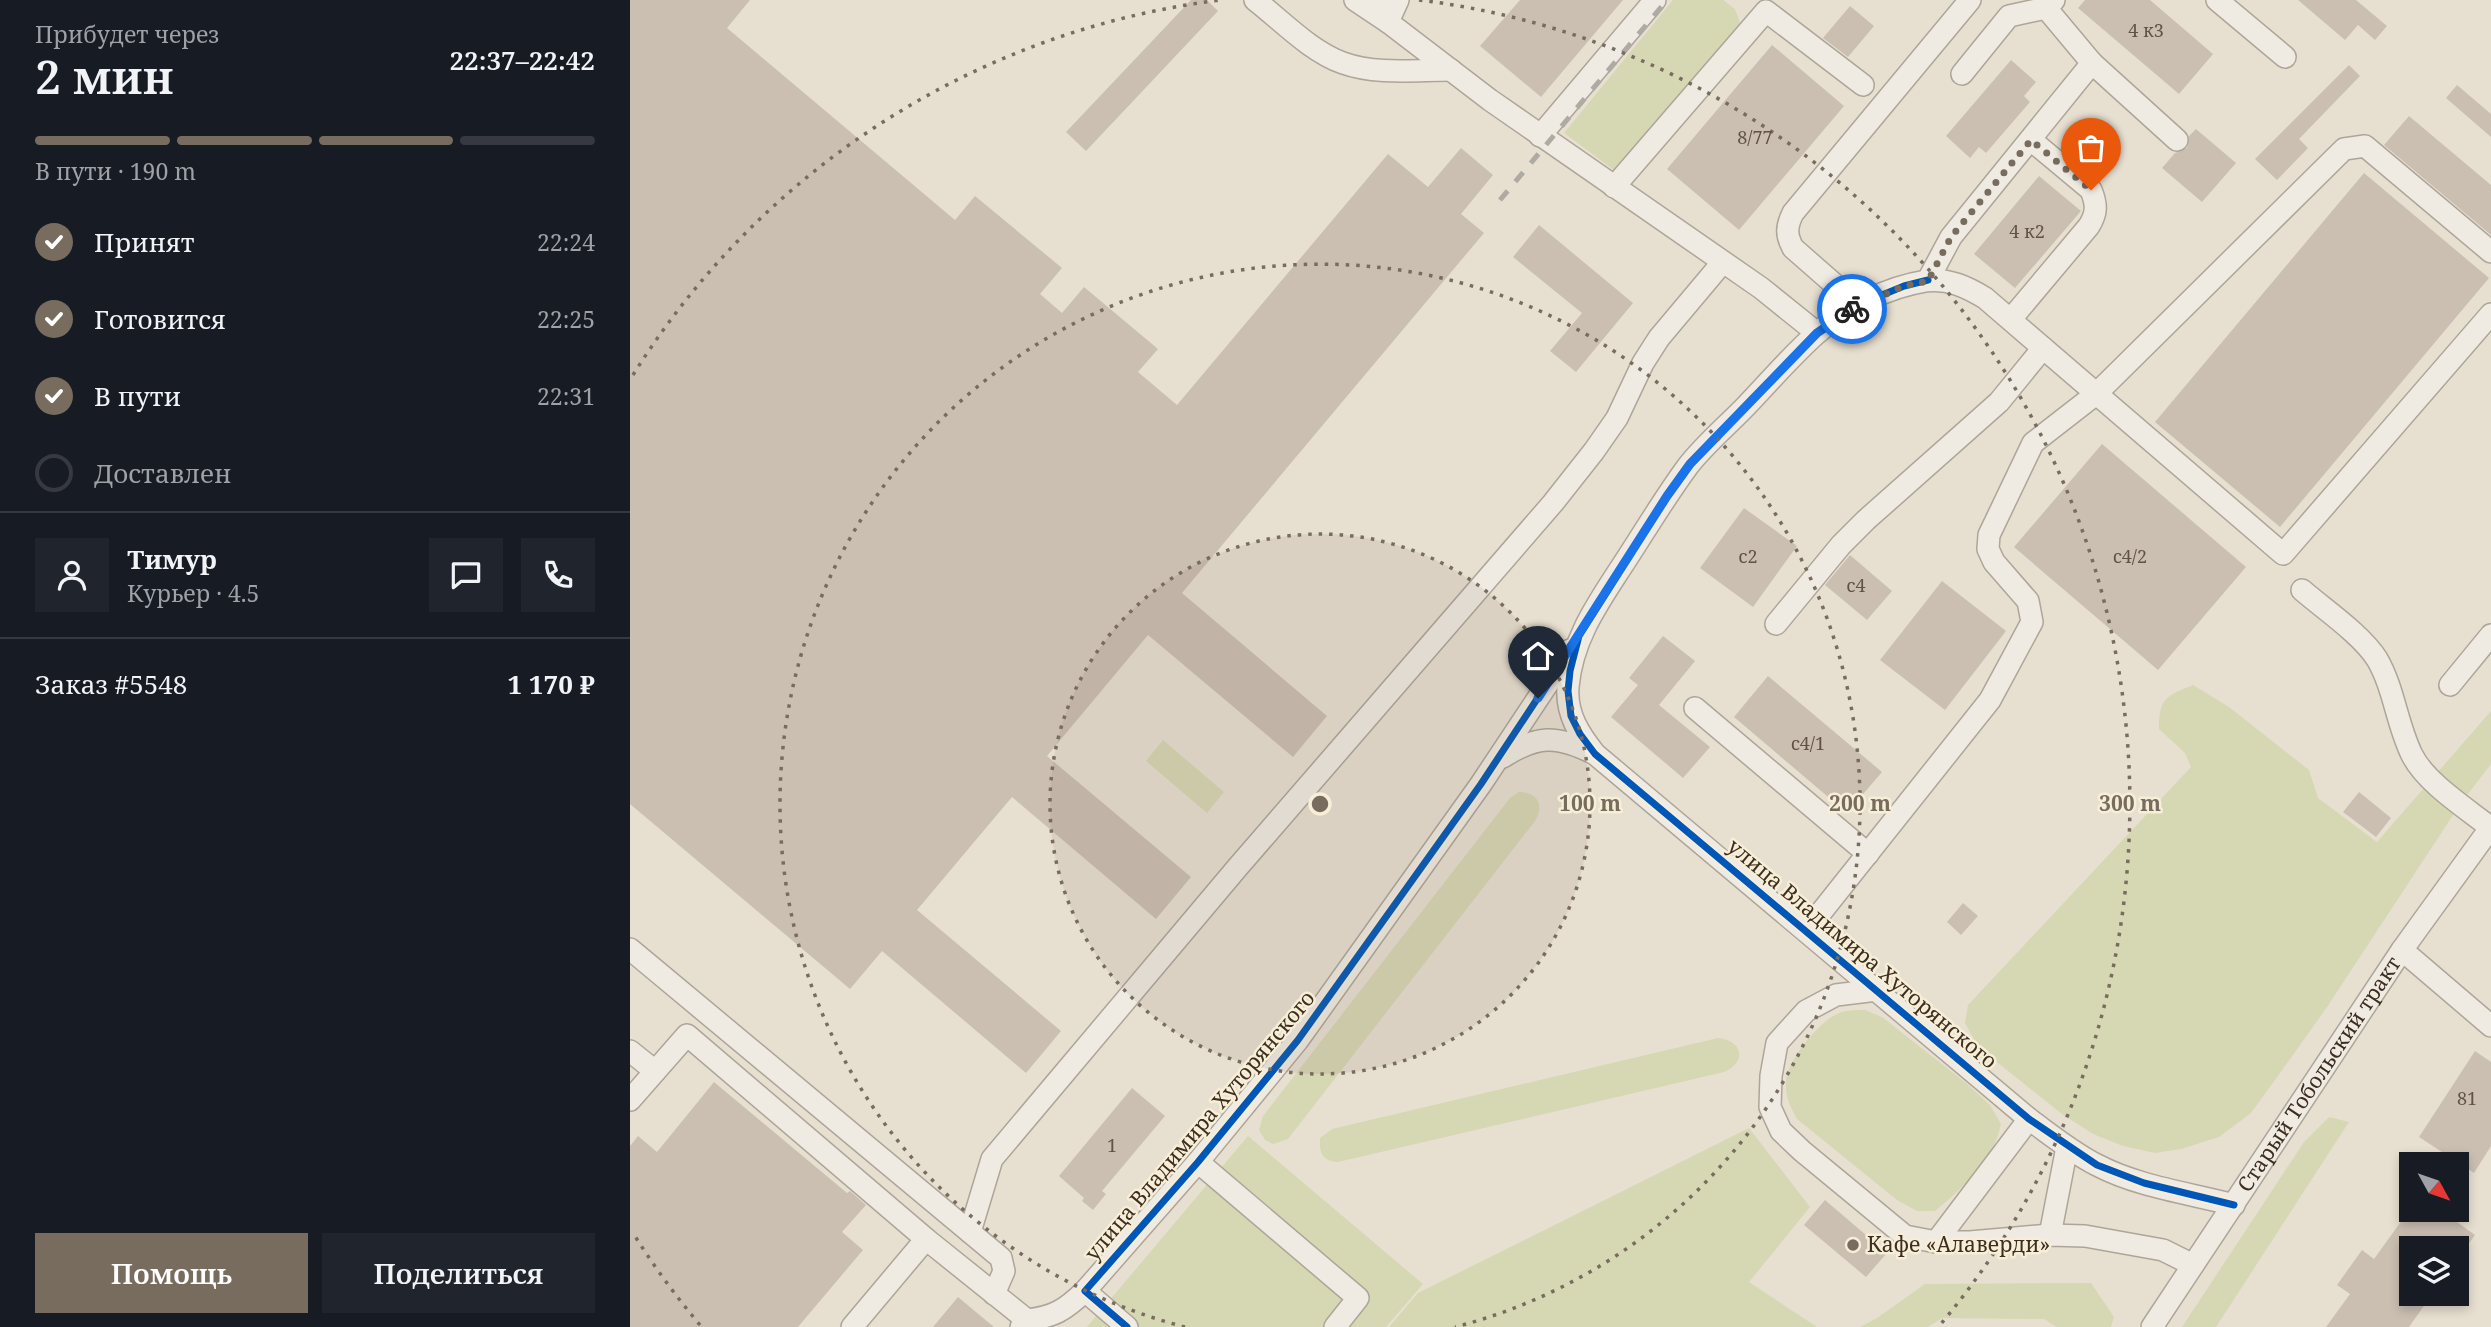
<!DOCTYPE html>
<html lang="ru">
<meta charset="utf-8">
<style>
body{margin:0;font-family:"Noto Serif",serif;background:#20242c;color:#f1f3f6;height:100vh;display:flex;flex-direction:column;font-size:26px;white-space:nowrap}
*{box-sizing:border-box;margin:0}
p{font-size:23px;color:#9ea1a6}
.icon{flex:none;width:38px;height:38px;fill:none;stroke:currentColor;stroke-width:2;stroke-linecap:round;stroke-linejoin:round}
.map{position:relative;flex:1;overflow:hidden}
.details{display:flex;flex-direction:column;background:#171b24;width:630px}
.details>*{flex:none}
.needle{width:46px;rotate:130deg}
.buttons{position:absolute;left:1769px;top:1152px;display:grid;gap:14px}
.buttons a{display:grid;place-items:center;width:70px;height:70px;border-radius:0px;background:#171b24;box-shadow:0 4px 10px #0003;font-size:35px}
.pin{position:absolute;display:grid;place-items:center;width:60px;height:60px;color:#fff;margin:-72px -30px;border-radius:50% 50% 50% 0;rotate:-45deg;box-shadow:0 0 7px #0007}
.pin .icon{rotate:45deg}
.courier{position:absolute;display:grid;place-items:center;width:70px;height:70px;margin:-35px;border:5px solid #1a73e8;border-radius:50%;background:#fff;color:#222;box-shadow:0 2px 9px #0007}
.summary em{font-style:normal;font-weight:600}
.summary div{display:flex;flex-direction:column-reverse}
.summary{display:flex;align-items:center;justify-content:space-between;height:119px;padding:0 35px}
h1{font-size:46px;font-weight:600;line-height:52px}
.bar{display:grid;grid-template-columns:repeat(4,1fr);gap:10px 7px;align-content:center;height:84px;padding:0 35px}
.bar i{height:9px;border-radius:5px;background:#363941}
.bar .current{background:#786c5e}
.bar p{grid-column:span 4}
.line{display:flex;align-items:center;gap:18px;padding:0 35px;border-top:2px solid #363941}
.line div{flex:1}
.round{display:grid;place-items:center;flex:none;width:74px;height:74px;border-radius:0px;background:#20242c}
ol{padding:0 35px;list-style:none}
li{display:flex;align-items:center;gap:21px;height:77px}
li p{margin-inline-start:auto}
li .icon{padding:7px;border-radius:50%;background:#786c5e;color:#fff;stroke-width:4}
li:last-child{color:#9ea1a6}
li i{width:38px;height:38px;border:4px solid #363941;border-radius:50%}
.button{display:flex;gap:14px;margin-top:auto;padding:14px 35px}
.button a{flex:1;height:80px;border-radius:0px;background:#786c5e;color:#fff;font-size:28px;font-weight:600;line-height:80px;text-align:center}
.button a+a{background:#20242c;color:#f1f3f6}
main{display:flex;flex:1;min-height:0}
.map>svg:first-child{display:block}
.green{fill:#d6d7b3}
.building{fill:#cbbfb2}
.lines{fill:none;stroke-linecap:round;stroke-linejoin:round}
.minor-casing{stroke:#ada599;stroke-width:24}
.minor{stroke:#efebe3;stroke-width:21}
.rail{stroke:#afaaa2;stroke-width:5;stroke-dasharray:12 12;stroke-linecap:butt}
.cycleway-casing{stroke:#f7eed8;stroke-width:11}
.cycleway{stroke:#0057b8;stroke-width:7}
.done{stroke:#786c5e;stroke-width:7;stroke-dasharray:0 12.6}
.route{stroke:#1a73e8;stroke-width:9}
.ring{fill:none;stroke:#786c5e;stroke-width:3.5;stroke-dasharray:3.5 7}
.poi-dot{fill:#786c5e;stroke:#f7eed8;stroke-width:2.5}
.labels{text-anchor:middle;stroke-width:5;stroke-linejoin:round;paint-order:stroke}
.number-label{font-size:18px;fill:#605244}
.street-label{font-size:21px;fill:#3d2e20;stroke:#f7eed8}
.poi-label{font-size:21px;fill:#3d2e20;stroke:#f7eed8;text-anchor:start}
.centre{fill:#786c5e;stroke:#f7eed8;stroke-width:3.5}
.ring-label{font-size:21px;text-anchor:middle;font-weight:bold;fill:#786c5e;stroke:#f7eed8;stroke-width:5;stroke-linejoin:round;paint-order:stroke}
</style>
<main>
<section class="details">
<div class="summary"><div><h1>2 мин</h1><p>Прибудет через</p></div><em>22:37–22:42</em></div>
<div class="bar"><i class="current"></i><i class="current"></i><i class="current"></i><i></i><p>В пути · 190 m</p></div>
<ol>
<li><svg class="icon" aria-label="check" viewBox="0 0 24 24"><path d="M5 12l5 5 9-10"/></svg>Принят<p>22:24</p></li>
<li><svg class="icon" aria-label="check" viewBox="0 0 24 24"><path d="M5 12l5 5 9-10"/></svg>Готовится<p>22:25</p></li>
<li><svg class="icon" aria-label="check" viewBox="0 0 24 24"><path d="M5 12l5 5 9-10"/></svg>В пути<p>22:31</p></li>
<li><i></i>Доставлен</li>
</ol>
<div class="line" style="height:126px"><a class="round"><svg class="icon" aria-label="person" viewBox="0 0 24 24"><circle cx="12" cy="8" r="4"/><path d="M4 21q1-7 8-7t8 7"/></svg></a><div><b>Тимур</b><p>Курьер · 4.5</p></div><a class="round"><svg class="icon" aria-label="chat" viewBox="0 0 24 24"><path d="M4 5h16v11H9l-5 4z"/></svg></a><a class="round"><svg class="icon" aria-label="phone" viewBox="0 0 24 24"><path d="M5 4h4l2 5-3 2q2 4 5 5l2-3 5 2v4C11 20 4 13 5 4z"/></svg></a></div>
<div class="line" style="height:91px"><div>Заказ #5548</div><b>1 170 ₽</b></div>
<div class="button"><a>Помощь</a><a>Поделиться</a></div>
</section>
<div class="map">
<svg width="1861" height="1327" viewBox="0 0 1861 1327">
<rect width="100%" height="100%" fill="#e7e0d1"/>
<path class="green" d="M1043,0h50l12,9 7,19 -128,142 -50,-37z
M1563,685l36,22 80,63 9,28 59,44 114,-131v53l-30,39 -134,204 -44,62 -32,44 -32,24 -38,12 -26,4 -32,-7 -30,-12 -31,-20 -84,-67 -13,-24 3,-18 223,-238 -6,-14 -26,-24c0,-31 7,-33 34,-44z
M533,740l61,52 -17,21 -61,-52z
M889,792c18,-1 26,14 16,29l-247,318 -15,5 -8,-4 -6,-10 4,-14 247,-318z
M1235,1010l17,7 84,66 24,22 11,19c-2,7 -4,15 -7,21 -12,25 -38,49 -59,66h-18l-20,-11 -100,-81c-7,-12 -12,-23 -11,-37 1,-22 35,-64 56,-70 7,-2 16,-2 23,-2z
M1088,1038c25,2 29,25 6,34l-386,90c-16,-1 -19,-10 -18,-24l12,-9z
M1699,1117l20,5 -133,205h-34l122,-185z
M1119,1128l61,79 -61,75 68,45h-428l29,-34z
M618,1136l175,148 -37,43h-299z
M1461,1283l23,34 -3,10h-55l-12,-8 -102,-1 -14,9h-68l17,-9 48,-34z"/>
<path class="building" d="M0,0h120l-23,28 228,192 20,-24 87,72 -22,26 22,19 22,-26 74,62 -20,23 39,33 211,-251 40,33 33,-39 32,27 -32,39 23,19 -302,360 145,123 -34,41 -145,-122 -101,121 144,121 -35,42 -144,-122 -95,113 144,121 -35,42 -144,-122 -32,38 -220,-185z
M561,0h16l11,11 -132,140 -20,-19z
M890,0h103l-82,97 -61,-51z
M1455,0h65l63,54 -34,40 -101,-86z
M1668,0h58l31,26 -12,14 -17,-15 -13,15z
M1220,6l24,20 -26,31 -25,-19z
M1142,45l72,61 -105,124 -72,-61z
M1381,60l25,22 -12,14 6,6 -44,51 -7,-6 -9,11 -24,-22z
M1719,65l11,11 -61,63 9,9 -31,32 -22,-21z
M1827,85l34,29v23l-45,-39z
M1779,116l82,69v50l-107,-90z
M1566,129l40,34 -34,39 -40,-34 13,-15 12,-5 2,-12z
M1734,173l125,105 -209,249 -125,-105z
M1409,176l42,35 -66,77 -41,-34z
M909,225l94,78 -57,69 -26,-21 32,-38 -69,-56z
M1472,444l144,123 -88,103 -144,-123z
M1114,508l53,38 -44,61 -53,-39z
M1220,555l42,36 -25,29 -42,-35z
M1312,581l64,50 -61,79 -65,-50z
M1033,636l32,25 -36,44 51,42 -27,31 -72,-61 27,-32 -9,-7z
M1138,676l114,96 -35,41 -113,-96z
M1729,792l32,26 -15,19 -33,-25z
M1333,903l15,13 -17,19 -14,-13z
M1845,1051l16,11v84l-17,27 -55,-36z
M84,1082l133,111 3,-2 16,14 -24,27 21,18 -65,77h-168v-181l8,-10 19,16z
M502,1088l33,28 -63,75 4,3 -13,16 -11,-9 2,-3 -25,-22z
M1195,1200l62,53 -21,24 -62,-52z
M1780,1209h29l36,26 -9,13h-54v45h21l-24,34h-83l24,-33 -13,-9 25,-35 12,9z
M328,1297l36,30h-61z"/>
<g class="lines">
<defs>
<g id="minor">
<path d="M625,0c27,21 55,51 88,63 33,12 73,7 108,7"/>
<path d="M725,0l33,22 10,-22"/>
<path d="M746,0l12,22 102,78 271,188 56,45"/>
<path d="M1424,0l-8,8 46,55"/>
<path d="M1587,0l68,57"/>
<path d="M1332,74l47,-58 37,-8"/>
<path d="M910,136l115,-136"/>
<path d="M984,187l152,-176 97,74"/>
<path d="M1298,280l23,-43 141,-174 85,77"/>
<path d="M1228,305l-65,-57c-7,-13 -7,-21 0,-35l177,-213"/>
<path d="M1381,319l78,-93c8,-13 8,-21 2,-36l-60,-50"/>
<path d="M1672,590c23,20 59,44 75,69 17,29 20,66 35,96 14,28 54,53 79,73"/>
<path d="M1146,624l65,-79 25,-25 133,-118 44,-54"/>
<path d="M1820,685l41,-50"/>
<path d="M1065,708l173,146"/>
<path d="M873,757c34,-22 54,-22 90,-4"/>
<path d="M1177,930l183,-230 42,-78 -4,-21 -34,-39 -6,-13 1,-14 44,-92 63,-49 248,-245 21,-3 126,106"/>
<path d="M0,949l371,309 3,13 -10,23"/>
<path d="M1772,950l89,76"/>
<path d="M1247,990l-41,5 -30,16 -29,32 -6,33 -1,31 11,24 21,20 103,85 31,6h34l80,-7 35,1 78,14 30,15"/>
<path d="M0,1051l25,20"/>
<path d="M0,1100l57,-65 239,204 101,81"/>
<path d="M568,1162l160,136 -23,29"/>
<path d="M1604,1205c-45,-12 -95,-18 -137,-40 -24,-12 -46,-30 -68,-46l-434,-365c-16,-20 -29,-40 -27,-67 4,-48 30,-84 56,-124 21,-32 41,-66 64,-97 17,-22 40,-41 59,-61 23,-24 45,-50 70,-72 28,-25 71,-46 109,-52 22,-3 41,6 59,17l298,256 208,-240"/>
<path d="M340,1232l22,-73 245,-291 316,-365 41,-52 23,-33 26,-55 16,-25 63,-75"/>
<path d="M1420,1235l17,-88"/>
<path d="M1306,1242l93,-123"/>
<path d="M455,1291l42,36"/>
<path d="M222,1327l74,-88"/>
<path d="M391,1327l6,-7c27,-3 38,-10 58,-29l113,-129 100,-122 183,-256 89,-134"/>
<path id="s1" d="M1522,1327l250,-377 89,-123"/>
</g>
</defs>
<use href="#minor" class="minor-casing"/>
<use href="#minor" class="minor"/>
<path class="rail" d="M870,200l167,-200"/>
<defs>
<path id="cycleway" d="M1298,280l-24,6 -46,19 -41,28 -127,131 -23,32 -88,140 -9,35 -2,20 3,25 9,18 15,20 434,365 68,46 47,18 90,22
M497,1327l-42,-36 113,-129 100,-122 183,-256 89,-135"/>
</defs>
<use href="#cycleway" class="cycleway-casing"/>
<use href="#cycleway" class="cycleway"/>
</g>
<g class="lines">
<path class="done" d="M1222,309l52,-23 24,-5 23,-44 80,-97 60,50"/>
<path class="route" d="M908,698l129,-202 23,-32 127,-131 35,-24"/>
</g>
<circle cx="690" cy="804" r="270" fill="#786c5e" fill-opacity=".12"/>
<g class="ring">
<circle cx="690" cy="804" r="270"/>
<path d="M555 1327A540 540 0 1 1 825 1327"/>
<path d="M70 1325A810 810 0 0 1 3 1233M3 375A810 810 0 0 1 591 0M789 0A810 810 0 0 1 1310 1325"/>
</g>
<circle class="poi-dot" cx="1223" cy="1245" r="7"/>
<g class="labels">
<g class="number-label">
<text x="1516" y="37">4 к3</text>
<text x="1125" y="144">8/77</text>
<text x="1397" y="238">4 к2</text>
<text x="1118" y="563">с2</text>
<text x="1500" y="563">с4/2</text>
<text x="1226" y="592">с4</text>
<text x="1178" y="750">с4/1</text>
<text x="1837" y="1105">81</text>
<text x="482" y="1152">1</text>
</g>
<g class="street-label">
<text transform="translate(1232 954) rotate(40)" y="7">улица Владимира Хуторянского</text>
<text dy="7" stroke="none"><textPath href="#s1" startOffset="303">Старый Тобольский тракт</textPath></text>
<text transform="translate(570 1126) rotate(-50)" y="7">улица Владимира Хуторянского</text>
</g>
<g class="poi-label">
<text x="1237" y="1252">Кафе «Алаверди»</text>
</g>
</g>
<circle cx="690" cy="804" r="10" class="centre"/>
<g class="ring-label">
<text x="960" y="811">100 m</text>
<text x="1230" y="811">200 m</text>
<text x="1500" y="811">300 m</text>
</g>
</svg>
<div class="buttons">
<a><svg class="needle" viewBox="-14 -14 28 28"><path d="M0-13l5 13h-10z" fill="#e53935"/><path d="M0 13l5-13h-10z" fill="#9ea1a6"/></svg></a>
<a><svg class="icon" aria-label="layers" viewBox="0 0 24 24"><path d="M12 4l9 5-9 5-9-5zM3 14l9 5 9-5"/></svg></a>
</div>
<div class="pin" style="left:1461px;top:190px;background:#ea580c"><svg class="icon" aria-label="bag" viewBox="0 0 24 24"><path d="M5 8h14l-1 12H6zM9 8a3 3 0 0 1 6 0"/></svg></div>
<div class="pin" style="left:908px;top:698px;background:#1f2937"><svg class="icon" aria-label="home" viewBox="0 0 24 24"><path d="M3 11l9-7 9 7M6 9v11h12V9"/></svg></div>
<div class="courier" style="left:1222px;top:309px"><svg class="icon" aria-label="bike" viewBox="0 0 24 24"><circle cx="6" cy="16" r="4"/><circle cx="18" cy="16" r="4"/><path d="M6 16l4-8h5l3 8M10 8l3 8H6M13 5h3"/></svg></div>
</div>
</main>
